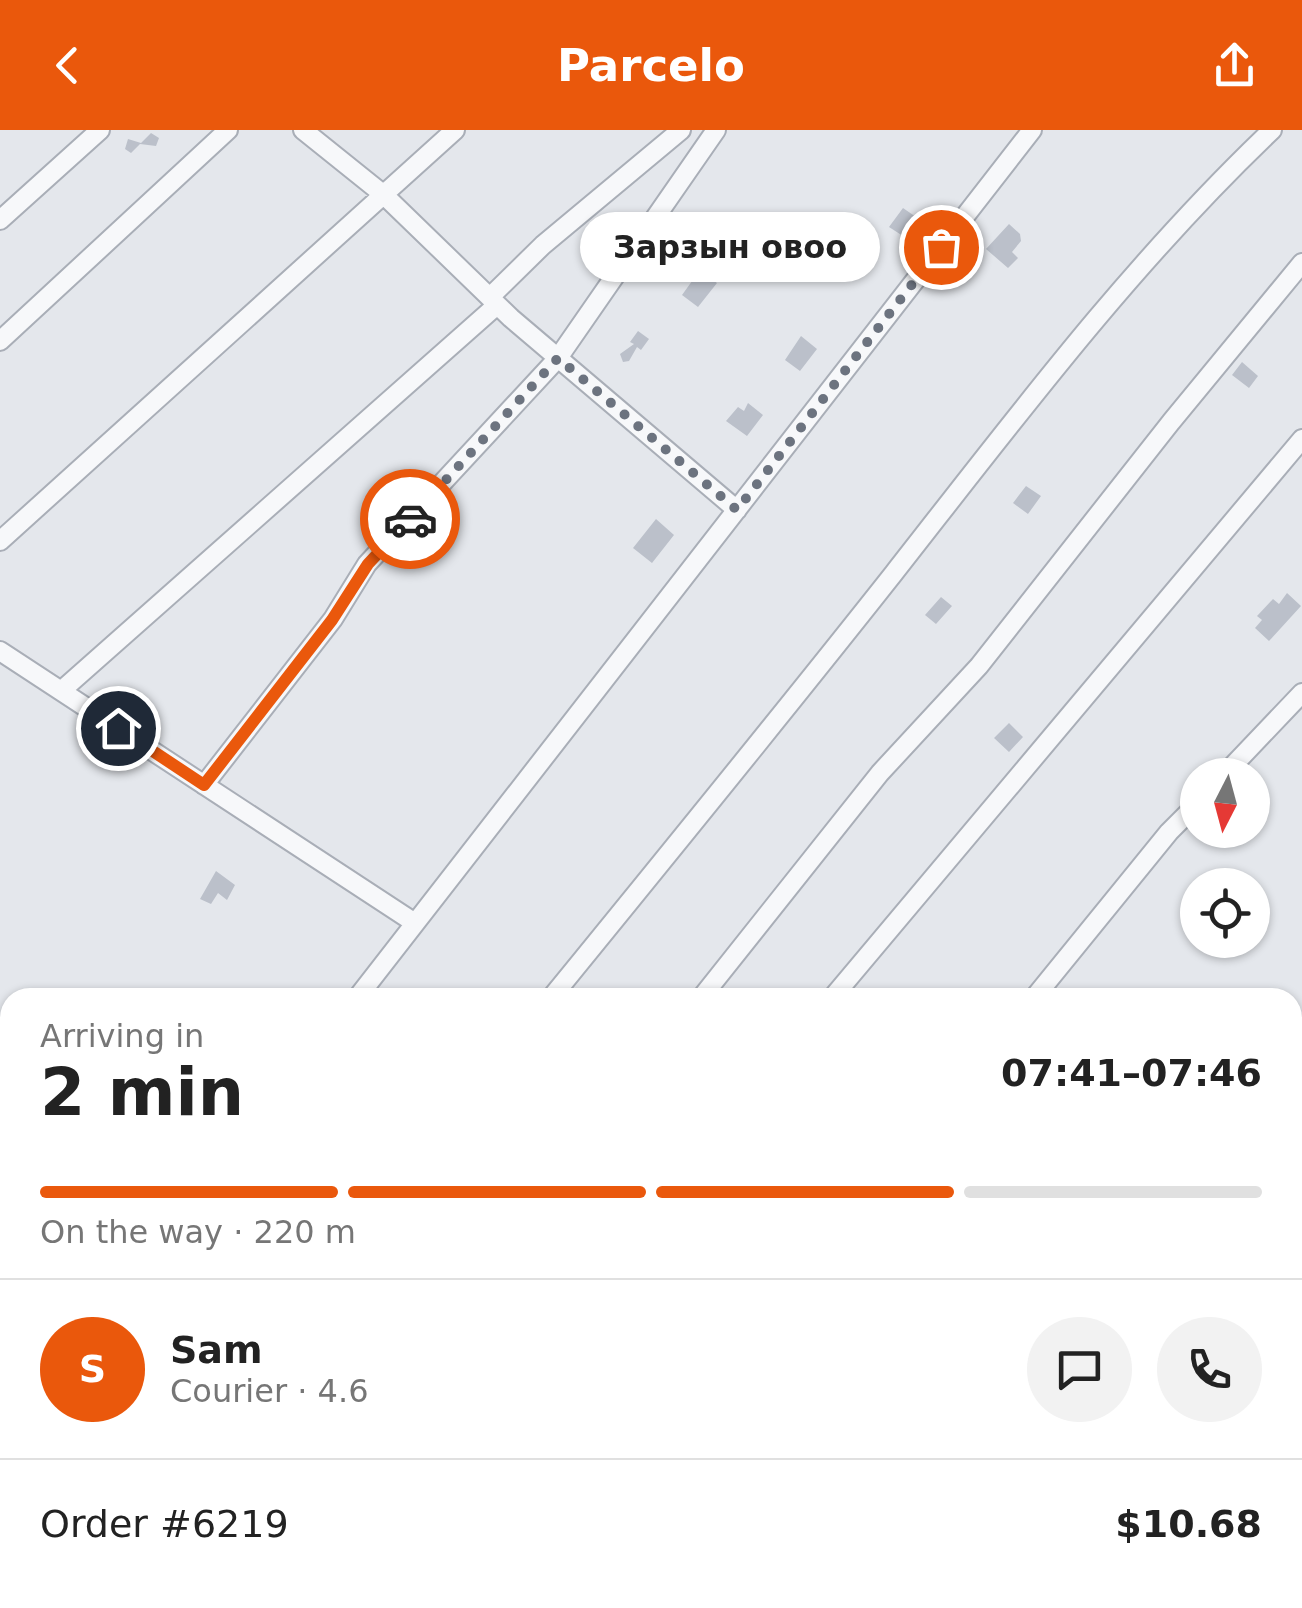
<!DOCTYPE html>
<meta charset="utf-8">
<style>
body{margin:0;font-family:"DejaVu Sans",sans-serif;background:#f2f2f2;color:#222;height:100vh;display:flex;flex-direction:column;font-size:38px;white-space:nowrap}
*{box-sizing:border-box;margin:0}
p{font-size:32px;color:#767676}
.icon{flex:none;width:55px;height:55px;fill:none;stroke:currentColor;stroke-width:2;stroke-linecap:round;stroke-linejoin:round}
.map{position:relative;flex:1;overflow:hidden}
.side{position:absolute;left:0px;top:858px;width:1302px;height:622px;display:flex;flex-direction:column;background:#fff;border-radius:30px 30px 0 0;box-shadow:0 2px 8px #0004}
.side>*{flex:none}
.needle{width:65px;rotate:186deg}
.tools{position:absolute;left:1180px;top:628px;display:grid;gap:20px}
.tools a{display:grid;place-items:center;width:90px;height:90px;border-radius:50%;background:#fff;box-shadow:0 2px 8px #0004;font-size:50px}
.pin{position:absolute;display:grid;place-items:center;width:85px;height:85px;color:#fff;margin:-42px;border:5px solid #fff;border-radius:50%;box-shadow:0 2px 10px #0007}
.courier{position:absolute;display:grid;place-items:center;width:100px;height:100px;margin:-50px;border:8px solid #ea580c;border-radius:50%;background:#fff;color:#222;box-shadow:0 2px 12px #0007}
.bubble{position:absolute;height:70px;border-radius:35px;background:#fff;box-shadow:0 2px 8px #0004;font-size:32px;font-weight:700;line-height:70px;text-align:center}
.headline em{font-style:normal;font-weight:700}
.headline div{display:flex;flex-direction:column-reverse}
.headline{display:flex;align-items:center;justify-content:space-between;height:170px;padding:0 40px}
h1{font-size:65px;font-weight:700;line-height:75px}
.bar{display:grid;grid-template-columns:repeat(4,1fr);gap:15px 10px;align-content:center;height:120px;padding:0 40px}
.bar i{height:12px;border-radius:8px;background:#e0e0e0}
.bar .current{background:#ea580c}
.bar p{grid-column:span 4}
.line{display:flex;align-items:center;gap:25px;padding:0 40px;border-top:2px solid #e0e0e0}
.line div{flex:1}
.round{display:grid;place-items:center;flex:none;width:105px;height:105px;border-radius:52px;background:#f2f2f2}
header{display:flex;justify-content:space-between;align-items:center;height:130px;padding:0 40px;background:#ea580c;color:#fff;font-size:45px;font-weight:700}
.map>svg:first-child{display:block}
.building{fill:#bbc0ca}
.lines{fill:none;stroke-linecap:round;stroke-linejoin:round}
.minor-casing{stroke:#a9aeb7;stroke-width:22}
.minor{stroke:#f7f8fa;stroke-width:18}
.done{stroke:#6c737f;stroke-width:10;stroke-dasharray:0 18}
.route{stroke:#ea580c;stroke-width:12}
</style>
<header><svg class="icon" aria-label="back" viewBox="0 0 24 24"><path d="M15 5l-7 7 7 7"/></svg>Parcelo<svg class="icon" aria-label="share" viewBox="0 0 24 24"><path d="M12 15V3M7 8l5-5 5 5M5 13v7h14v-7"/></svg></header>
<div class="map">
<svg width="1302" height="1478" viewBox="0 0 1302 1478">
<rect width="100%" height="100%" fill="#e4e7ec"/>
<path class="building" d="M151,3l8,5 -3,8 -16,-2 -9,9 -6,-4 3,-10 13,4z
M903,78l13,9 -13,19 -14,-9z
M1009,94l11,10 1,7 -9,11 6,6 -10,10 -22,-19z
M700,140l17,13 -19,24 -16,-12z
M638,201l11,8 -8,11 -4,-3 -8,14 -6,1 -3,-8 14,-10 -4,-2z
M801,206l16,13 -17,22 -15,-11z
M1242,232l16,14 -9,12 -17,-13z
M748,273l15,12 -16,21 -21,-15 12,-14 6,4z
M1026,356l15,10 -13,18 -15,-11z
M383,367l11,11 -15,14 -11,-10z
M656,389l18,16 -22,28 -19,-15z
M1287,463l14,13 -32,35 -14,-13 7,-8 -5,-4 16,-17 6,5z
M941,467l11,9 -16,18 -11,-9z
M1009,593l14,14 -14,15 -15,-14z
M216,741l19,14 -8,15 -9,-7 -7,11 -11,-5z"/>
<g class="lines">
<defs>
<path id="minor" d="M303,0l81,65 127,123 226,192
M0,90l100,-90
M490,167l53,-52 138,-115
M0,211l228,-211
M0,411l455,-411
M0,521l415,272
M61,561l436,-386
M1224,645l78,-82
M204,655l129,-166 34,-55 191,-206 158,-228
M357,868l675,-868
M551,868c115,-141 230,-282 343,-425 120,-153 236,-308 378,-443
M701,868l179,-225 99,-107 192,-244 131,-159
M832,868l470,-559
M1034,868l135,-166 29,-29
M0,1320l10,-12
M409,1470l10,8
M522,1478l6,-8"/>
</defs>
<use href="#minor" class="minor-casing"/>
<use href="#minor" class="minor"/>
</g>
<g class="lines">
<path class="done" d="M410,389l148,-161 179,152 204,-263"/>
<path class="route" d="M118,598l86,57 128,-165 36,-56 42,-45"/>
</g>
</svg>
<div class="tools">
<a><svg class="needle" viewBox="-14 -14 28 28"><path d="M0-13l5 13h-10z" fill="#e53935"/><path d="M0 13l5-13h-10z" fill="#767676"/></svg></a>
<a><svg class="icon" aria-label="locate" viewBox="0 0 24 24"><circle cx="12" cy="12" r="6"/><path d="M12 2v4M12 18v4M2 12h4M18 12h4"/></svg></a>
</div>
<div class="pin" style="left:941px;top:117px;background:#ea580c"><svg class="icon" aria-label="bag" viewBox="0 0 24 24"><path d="M5 8h14l-1 12H6zM9 8a3 3 0 0 1 6 0"/></svg></div>
<div class="pin" style="left:118px;top:598px;background:#1f2937"><svg class="icon" aria-label="home" viewBox="0 0 24 24"><path d="M3 11l9-7 9 7M6 9v11h12V9"/></svg></div>
<div class="courier" style="left:410px;top:389px"><svg class="icon" aria-label="car" viewBox="0 0 24 24"><path d="M5 17H2v-5l4-1 3-4h7l3 4 3 1v5h-3M9 17h6M6 11h13"/><circle cx="7" cy="17" r="2"/><circle cx="17" cy="17" r="2"/></svg></div>
<div class="bubble" style="left:580px;top:82px;width:300px">Зарзын овоо</div>
<section class="side">
<div class="headline"><div><h1>2 min</h1><p>Arriving in</p></div><em>07:41–07:46</em></div>
<div class="bar"><i class="current"></i><i class="current"></i><i class="current"></i><i></i><p>On the way · 220 m</p></div>
<div class="line" style="height:180px"><b class="round" style="background:#ea580c;color:#fff">S</b><div><b>Sam</b><p>Courier · 4.6</p></div><a class="round"><svg class="icon" aria-label="chat" viewBox="0 0 24 24"><path d="M4 5h16v11H9l-5 4z"/></svg></a><a class="round"><svg class="icon" aria-label="phone" viewBox="0 0 24 24"><path d="M5 4h4l2 5-3 2q2 4 5 5l2-3 5 2v4C11 20 4 13 5 4z"/></svg></a></div>
<div class="line" style="height:130px"><div>Order #6219</div><b>$10.68</b></div>
</section>
</div>
